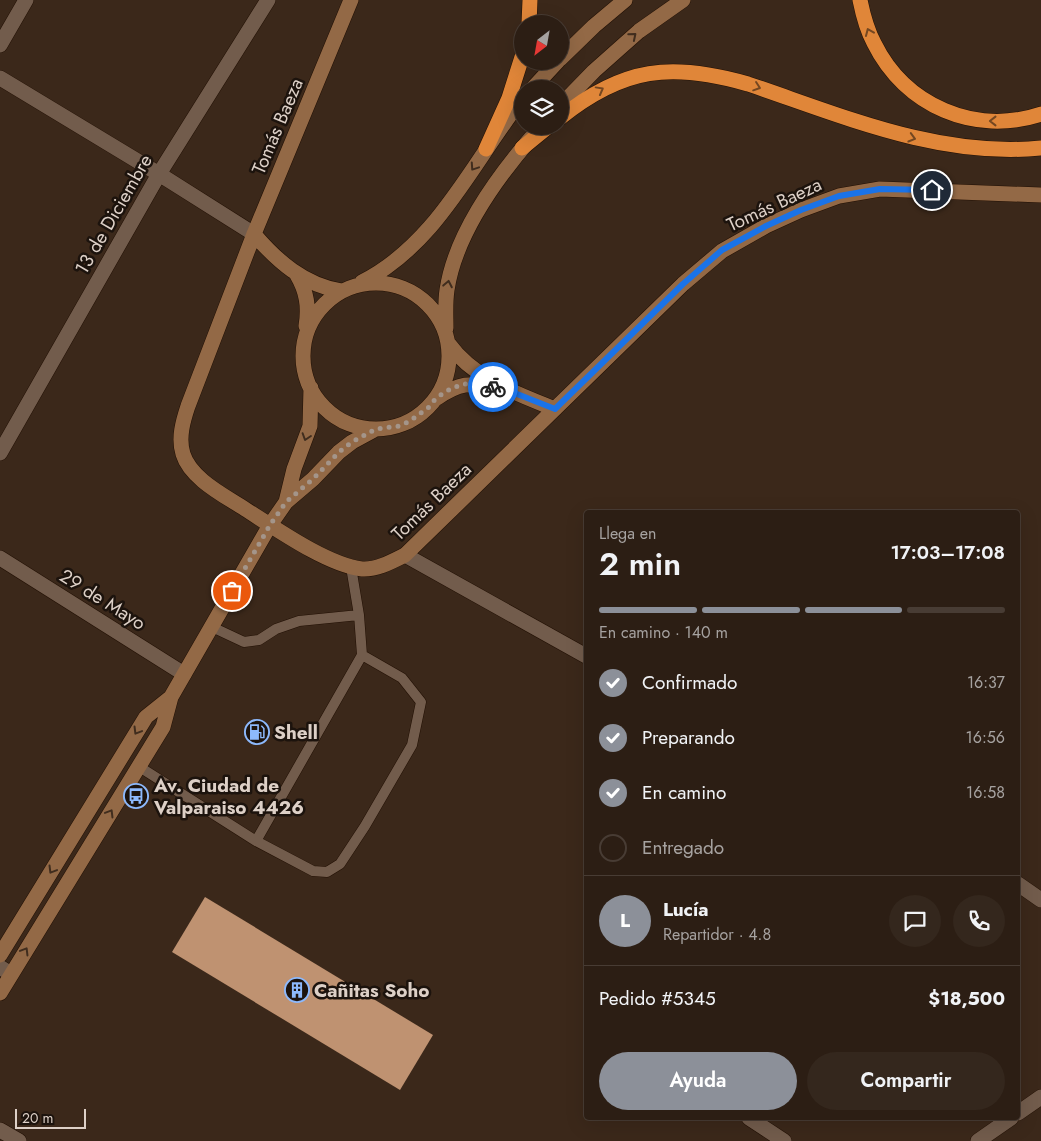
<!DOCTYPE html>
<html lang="es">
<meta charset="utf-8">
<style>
body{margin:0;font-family:Jost,sans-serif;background:#34271d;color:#f1f3f6;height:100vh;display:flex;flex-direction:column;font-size:19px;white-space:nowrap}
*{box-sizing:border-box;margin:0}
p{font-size:16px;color:#a6a2a0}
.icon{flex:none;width:28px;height:28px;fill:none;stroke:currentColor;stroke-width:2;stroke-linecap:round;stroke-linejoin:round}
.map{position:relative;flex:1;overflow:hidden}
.panel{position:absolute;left:584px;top:510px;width:436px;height:610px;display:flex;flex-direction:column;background:#2c1e14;border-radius:5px;box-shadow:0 5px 20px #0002,0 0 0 1px #483c34}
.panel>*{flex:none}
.needle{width:32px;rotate:211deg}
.controls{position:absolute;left:514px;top:15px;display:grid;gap:10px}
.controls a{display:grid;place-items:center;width:55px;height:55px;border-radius:50%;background:#2c1e14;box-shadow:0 5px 20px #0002,0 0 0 1px #483c34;font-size:25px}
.scale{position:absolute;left:15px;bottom:12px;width:71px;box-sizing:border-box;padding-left:5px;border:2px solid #ddd0c7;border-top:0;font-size:14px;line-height:18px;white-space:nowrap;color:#ddd0c7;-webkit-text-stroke:4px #1c130d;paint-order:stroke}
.pin{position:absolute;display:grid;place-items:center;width:42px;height:42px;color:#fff;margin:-21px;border:2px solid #fff;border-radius:50%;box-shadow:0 1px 5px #0007}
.courier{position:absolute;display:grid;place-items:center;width:50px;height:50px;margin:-25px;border:4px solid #1a73e8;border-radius:50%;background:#fff;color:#222;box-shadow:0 1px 6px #0007}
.overview em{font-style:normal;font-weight:600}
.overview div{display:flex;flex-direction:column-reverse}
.overview{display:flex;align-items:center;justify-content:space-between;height:85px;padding:0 15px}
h1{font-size:32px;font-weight:600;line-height:38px}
.bar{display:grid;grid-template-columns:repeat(4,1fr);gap:8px 5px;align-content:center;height:60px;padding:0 15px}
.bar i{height:6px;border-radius:4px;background:#483c34}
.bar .active{background:#8c9099}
.bar p{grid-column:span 4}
.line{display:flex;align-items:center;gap:12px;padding:0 15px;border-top:1px solid #483c34}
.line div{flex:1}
.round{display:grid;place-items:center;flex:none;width:52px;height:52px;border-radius:26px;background:#34271d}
ol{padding:0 15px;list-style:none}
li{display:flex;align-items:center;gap:15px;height:55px}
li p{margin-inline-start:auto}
li .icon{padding:5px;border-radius:50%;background:#8c9099;color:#fff;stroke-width:4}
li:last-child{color:#a6a2a0}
li i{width:28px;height:28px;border:2px solid #483c34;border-radius:50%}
.cta{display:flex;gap:10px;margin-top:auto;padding:10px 15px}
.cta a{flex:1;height:58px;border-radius:30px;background:#8c9099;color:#fff;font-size:20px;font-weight:600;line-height:58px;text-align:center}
.cta a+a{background:#34271d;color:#f1f3f6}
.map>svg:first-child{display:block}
.building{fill:#bf9271}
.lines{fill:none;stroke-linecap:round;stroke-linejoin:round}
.lane-casing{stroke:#221004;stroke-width:11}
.street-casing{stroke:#221004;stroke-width:16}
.secondary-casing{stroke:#221004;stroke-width:16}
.highway-casing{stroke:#221004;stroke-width:16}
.lane{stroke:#725c4c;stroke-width:10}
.street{stroke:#725c4c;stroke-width:15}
.secondary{stroke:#936946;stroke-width:15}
.highway{stroke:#e08639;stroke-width:15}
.oneway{stroke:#744721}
.oneway2{stroke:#402d1e}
.done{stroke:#a4958a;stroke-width:5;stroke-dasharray:0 9}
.route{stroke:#1a73e8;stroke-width:6}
.labels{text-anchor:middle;stroke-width:5;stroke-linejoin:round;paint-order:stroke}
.street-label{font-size:19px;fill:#ddd0c7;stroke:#1c130d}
.poi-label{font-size:19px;font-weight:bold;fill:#ddd0c7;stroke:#1c130d;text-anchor:start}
</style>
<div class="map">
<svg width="1041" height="1141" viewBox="0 0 1041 1141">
<rect width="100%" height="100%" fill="#3b281a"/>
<path class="building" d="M205,897l228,138 -33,55 -228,-138z"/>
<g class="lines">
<defs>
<path id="lane" d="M212,627l32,15 15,-2 17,-11 23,-8 60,-6
M138,766l118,75 106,-186 -3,-40 -8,-48
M256,841l57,30 14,1 13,-8 25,-38 47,-81 9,-43 -19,-24 -40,-23"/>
<path id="street" d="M0,45l26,-45
M0,78l159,96 95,60
M0,453l159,-279 109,-174
M405,555l181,101
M0,558l184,116
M1018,884l23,16
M0,967l11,7
M1018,1113l23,-16
M749,1118l35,23
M0,1130l19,11
M978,1141l33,-23"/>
<path id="secondary" d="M351,0l-97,234 -66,172c-5,15 -10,32 -5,48 3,10 13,21 20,27 13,11 28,19 42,28 30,19 82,56 117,60 15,1 31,-8 43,-14l278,-271 39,-33 44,-25 35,-16 38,-14 41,-7 161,6
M560,59l34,-33 31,-26
M532,89l26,-28
M560,106l34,-35 45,-40 44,-31
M254,234c23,27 50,51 87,57
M297,275c10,17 12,32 9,51
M362,282c75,-38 110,-119 160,-183
M303 356a73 73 0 1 1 146 0a73 73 0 1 1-146 0Z
M446,328c0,-12 -1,-25 1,-38 8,-55 48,-110 84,-152
M448,343c26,36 67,50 107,66
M437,398c22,-15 33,-16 58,-10
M286,502l8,-33 16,-43 1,-38
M0,955l146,-238 25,-20
M0,993l163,-266 8,-30 99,-172 16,-23 27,-23 26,-27 13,-10 24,-13"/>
<path id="highway" d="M860,0c3,15 7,30 14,43 31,63 101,93 167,71
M529,24l1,-24
M560,118c63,-51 112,-56 188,-34 95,32 191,74 293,64
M522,148l27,-22
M486,149l23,-51 13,-41"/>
</defs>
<use href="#lane" class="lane-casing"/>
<use href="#street" class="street-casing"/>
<use href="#secondary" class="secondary-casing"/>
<use href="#highway" class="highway-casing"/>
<use href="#lane" class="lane"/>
<use href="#street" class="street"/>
<use href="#secondary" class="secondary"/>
<use href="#highway" class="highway"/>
</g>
<defs><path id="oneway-chevron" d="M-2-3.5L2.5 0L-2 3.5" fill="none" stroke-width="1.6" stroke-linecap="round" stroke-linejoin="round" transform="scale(1.25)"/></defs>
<g class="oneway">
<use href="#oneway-chevron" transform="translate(869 32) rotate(-113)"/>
<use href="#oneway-chevron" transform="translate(757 87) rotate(19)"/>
<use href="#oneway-chevron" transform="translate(600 90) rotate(-29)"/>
<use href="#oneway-chevron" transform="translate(993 121) rotate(180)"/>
<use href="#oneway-chevron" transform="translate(912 138) rotate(16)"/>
</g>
<g class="oneway2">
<use href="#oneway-chevron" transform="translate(633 36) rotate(-40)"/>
<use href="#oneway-chevron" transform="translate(474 167) rotate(124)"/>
<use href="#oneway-chevron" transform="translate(448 284) rotate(-79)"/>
<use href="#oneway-chevron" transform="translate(306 437) rotate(108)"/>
<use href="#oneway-chevron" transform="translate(137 731) rotate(121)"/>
<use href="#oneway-chevron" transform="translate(110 813) rotate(-59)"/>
<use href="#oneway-chevron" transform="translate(52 870) rotate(121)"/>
<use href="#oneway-chevron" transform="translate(25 951) rotate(-59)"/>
</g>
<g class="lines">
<path class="done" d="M232,591l38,-66 16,-23 27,-23 26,-27 13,-10 24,-13 23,-3 11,-5 19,-14 7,-9 16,-10 13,-4 28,3"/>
<path class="route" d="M493,387l19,5 43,17 128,-125 39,-34 44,-24 35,-16 38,-14 41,-7 52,1"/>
</g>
<defs>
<symbol id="fuel-ring" viewBox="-11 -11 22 22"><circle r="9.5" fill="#1c130d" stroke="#8db9fc" stroke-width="1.5"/><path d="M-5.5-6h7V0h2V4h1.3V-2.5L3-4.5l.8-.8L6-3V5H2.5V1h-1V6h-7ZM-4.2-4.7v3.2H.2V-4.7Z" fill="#8db9fc"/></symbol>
<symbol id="bus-ring" viewBox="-11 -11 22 22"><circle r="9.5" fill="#1c130d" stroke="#8db9fc" stroke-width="1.5"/><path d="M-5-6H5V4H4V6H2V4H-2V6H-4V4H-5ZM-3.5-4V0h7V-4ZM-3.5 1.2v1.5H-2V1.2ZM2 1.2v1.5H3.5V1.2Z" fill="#8db9fc"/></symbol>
<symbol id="building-ring" viewBox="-11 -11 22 22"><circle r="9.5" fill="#1c130d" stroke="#8db9fc" stroke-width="1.5"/><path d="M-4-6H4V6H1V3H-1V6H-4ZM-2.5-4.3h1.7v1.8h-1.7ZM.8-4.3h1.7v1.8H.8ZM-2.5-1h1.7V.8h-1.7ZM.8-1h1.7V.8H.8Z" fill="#8db9fc"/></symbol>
</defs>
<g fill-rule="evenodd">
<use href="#fuel-ring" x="243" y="718" width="28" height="28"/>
<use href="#bus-ring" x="122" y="782" width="28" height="28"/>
<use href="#building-ring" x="283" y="976" width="28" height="28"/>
</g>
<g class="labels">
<g class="street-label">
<text transform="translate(277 126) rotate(-67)" y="7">Tomás Baeza</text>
<text transform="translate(774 204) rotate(-25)" y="7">Tomás Baeza</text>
<text transform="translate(113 214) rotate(-60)" y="7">13 de Diciembre</text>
<text transform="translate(431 501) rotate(-44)" y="7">Tomás Baeza</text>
<text transform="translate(103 599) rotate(32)" y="7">29 de Mayo</text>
</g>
<g class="poi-label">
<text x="274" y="739">Shell</text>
<text x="154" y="792">Av. Ciudad de<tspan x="154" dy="22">Valparaiso 4426</tspan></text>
<text x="314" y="997">Cañitas Soho</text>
</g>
</g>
</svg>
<div class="controls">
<a><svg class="needle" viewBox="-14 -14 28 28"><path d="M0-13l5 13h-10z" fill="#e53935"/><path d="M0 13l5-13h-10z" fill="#a6a2a0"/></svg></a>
<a><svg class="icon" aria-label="layers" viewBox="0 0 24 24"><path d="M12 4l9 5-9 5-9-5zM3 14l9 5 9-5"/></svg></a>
</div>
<div class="scale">20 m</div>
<div class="pin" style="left:232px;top:591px;background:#ea580c"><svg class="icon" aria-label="bag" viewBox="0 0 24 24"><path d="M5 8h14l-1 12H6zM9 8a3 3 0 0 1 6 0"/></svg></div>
<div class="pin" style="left:932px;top:190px;background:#1f2937"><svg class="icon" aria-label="home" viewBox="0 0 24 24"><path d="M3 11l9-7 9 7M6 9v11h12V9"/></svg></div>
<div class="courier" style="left:493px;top:387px"><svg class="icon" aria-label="bike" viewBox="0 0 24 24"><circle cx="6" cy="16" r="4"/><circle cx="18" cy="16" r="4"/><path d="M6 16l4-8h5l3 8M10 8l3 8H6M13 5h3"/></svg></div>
<section class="panel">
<div class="overview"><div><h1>2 min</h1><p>Llega en</p></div><em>17:03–17:08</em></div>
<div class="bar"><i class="active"></i><i class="active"></i><i class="active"></i><i></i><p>En camino · 140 m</p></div>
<ol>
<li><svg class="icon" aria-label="check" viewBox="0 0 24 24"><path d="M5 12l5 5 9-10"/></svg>Confirmado<p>16:37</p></li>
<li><svg class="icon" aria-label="check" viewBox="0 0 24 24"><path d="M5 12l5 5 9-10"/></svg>Preparando<p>16:56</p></li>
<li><svg class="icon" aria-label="check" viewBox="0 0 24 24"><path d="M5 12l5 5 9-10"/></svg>En camino<p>16:58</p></li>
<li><i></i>Entregado</li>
</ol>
<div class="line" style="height:90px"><b class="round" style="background:#8c9099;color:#fff">L</b><div><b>Lucía</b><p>Repartidor · 4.8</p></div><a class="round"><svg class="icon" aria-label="chat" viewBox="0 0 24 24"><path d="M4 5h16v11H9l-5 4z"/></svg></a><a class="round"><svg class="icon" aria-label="phone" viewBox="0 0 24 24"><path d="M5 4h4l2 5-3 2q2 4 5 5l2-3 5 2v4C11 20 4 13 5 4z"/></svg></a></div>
<div class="line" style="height:65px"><div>Pedido #5345</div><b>$18,500</b></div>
<div class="cta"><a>Ayuda</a><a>Compartir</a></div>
</section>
</div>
